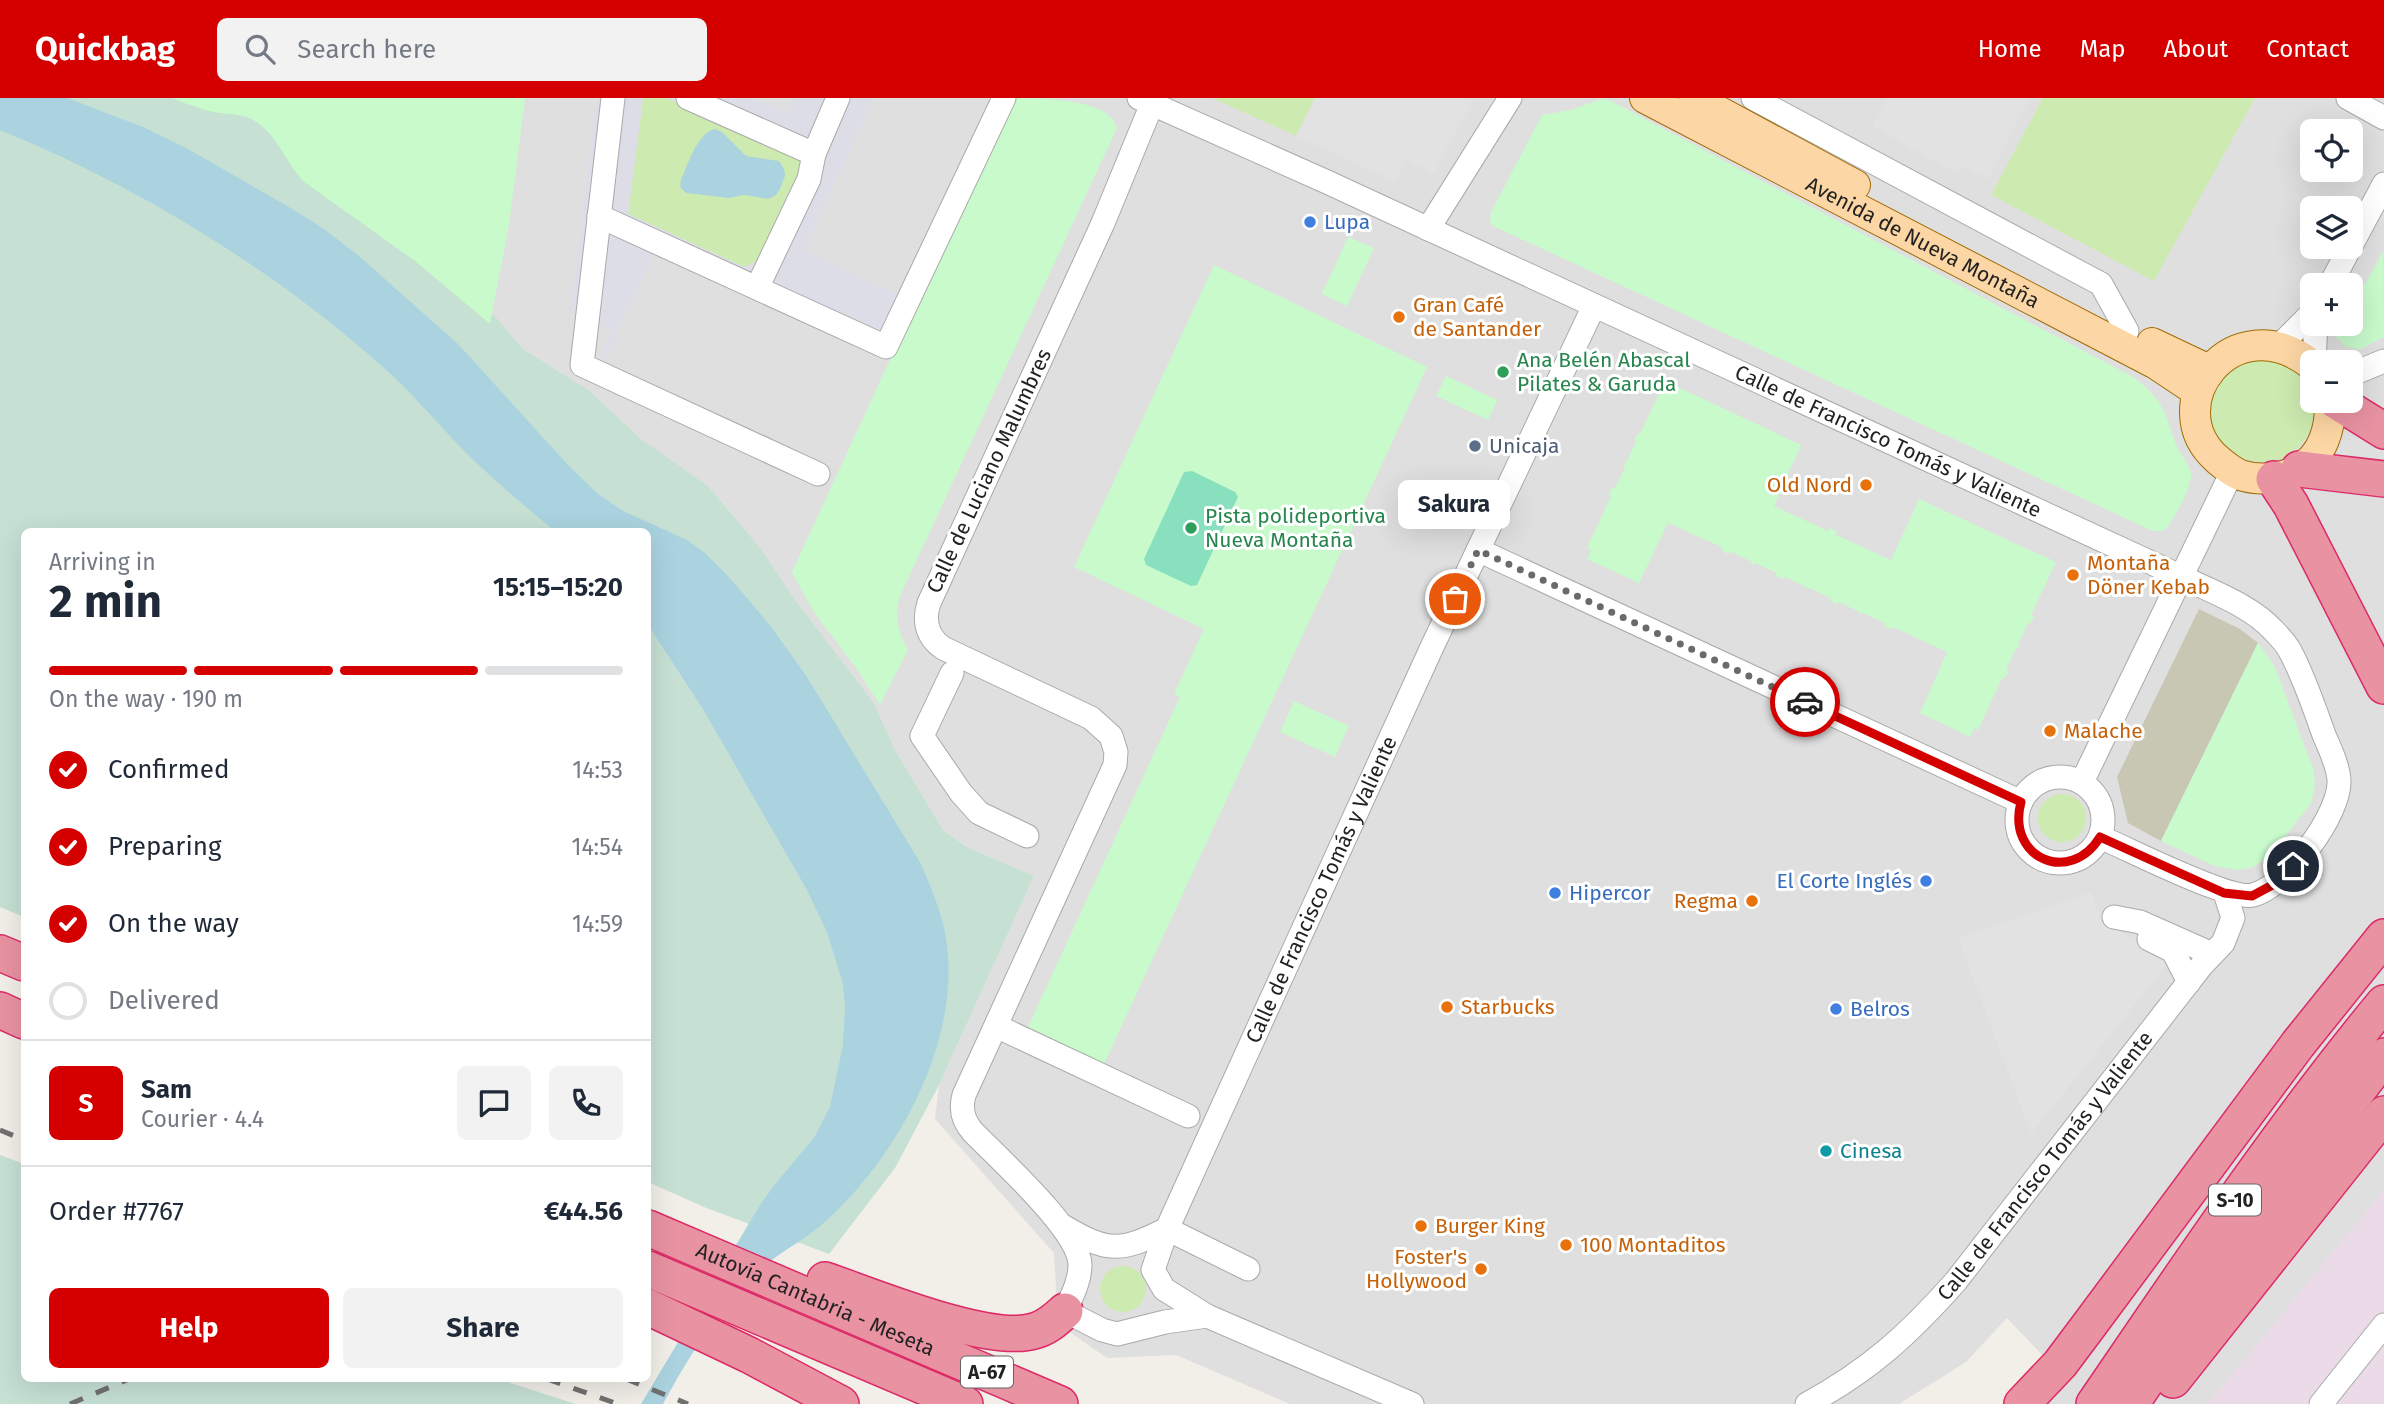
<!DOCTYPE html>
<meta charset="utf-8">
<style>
body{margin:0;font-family:"Fira Sans",sans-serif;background:#f2f2f3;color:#1f2937;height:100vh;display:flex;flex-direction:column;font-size:26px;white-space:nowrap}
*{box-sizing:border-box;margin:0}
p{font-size:23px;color:#747a83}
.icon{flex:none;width:38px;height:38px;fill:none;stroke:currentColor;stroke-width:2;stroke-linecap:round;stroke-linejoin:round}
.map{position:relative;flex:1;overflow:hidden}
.side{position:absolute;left:21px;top:430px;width:630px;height:854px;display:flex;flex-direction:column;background:#fff;border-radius:10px;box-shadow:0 7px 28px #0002}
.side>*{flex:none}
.tools{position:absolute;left:2300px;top:21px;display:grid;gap:14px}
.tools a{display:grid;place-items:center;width:63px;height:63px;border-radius:10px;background:#fff;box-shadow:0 7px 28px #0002;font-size:35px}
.pin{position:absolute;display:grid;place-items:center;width:60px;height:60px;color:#fff;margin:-30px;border:4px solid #fff;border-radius:50%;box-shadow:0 2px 7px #0007}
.courier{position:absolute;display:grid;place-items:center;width:70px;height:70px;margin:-35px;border:5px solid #d40000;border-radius:50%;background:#fff;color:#222;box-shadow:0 2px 9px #0007}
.bubble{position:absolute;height:49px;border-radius:10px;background:#fff;box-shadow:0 7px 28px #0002;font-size:23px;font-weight:700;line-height:49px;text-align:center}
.overview em{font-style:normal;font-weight:700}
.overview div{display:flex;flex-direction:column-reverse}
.overview{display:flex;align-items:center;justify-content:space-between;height:119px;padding:0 28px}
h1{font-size:46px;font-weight:700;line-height:52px}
.bar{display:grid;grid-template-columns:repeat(4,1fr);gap:10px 7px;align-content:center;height:84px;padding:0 28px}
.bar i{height:9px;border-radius:5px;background:#e0e1e3}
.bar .current{background:#d40000}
.bar p{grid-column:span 4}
.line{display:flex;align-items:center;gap:18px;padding:0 28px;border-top:2px solid #e0e1e3}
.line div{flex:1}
.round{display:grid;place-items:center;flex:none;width:74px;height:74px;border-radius:10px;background:#f2f2f3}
ol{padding:0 28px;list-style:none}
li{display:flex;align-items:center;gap:21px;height:77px}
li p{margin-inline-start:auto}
li .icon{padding:7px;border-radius:50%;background:#d40000;color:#fff;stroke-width:4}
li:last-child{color:#747a83}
li i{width:38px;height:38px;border:4px solid #e0e1e3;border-radius:50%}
.button{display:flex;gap:14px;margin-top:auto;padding:14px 28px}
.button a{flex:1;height:80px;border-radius:10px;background:#d40000;color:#fff;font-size:28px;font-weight:700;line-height:80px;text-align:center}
.button a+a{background:#f2f2f3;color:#1f2937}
header{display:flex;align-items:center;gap:42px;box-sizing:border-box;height:98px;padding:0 35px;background:#d40000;color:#fff}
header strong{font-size:33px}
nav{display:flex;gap:38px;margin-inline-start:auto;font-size:24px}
.search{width:490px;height:63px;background:#f2f2f3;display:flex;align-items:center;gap:18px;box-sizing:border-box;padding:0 24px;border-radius:10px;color:#747a83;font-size:26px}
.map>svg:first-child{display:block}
.residential{fill:#e0dfdf;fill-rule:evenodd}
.industrial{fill:#ebdbe8}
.construction{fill:#c7c7b4}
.grass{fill:#cdebb0}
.wetland{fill:#c6e0d4}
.park{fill:#c8facc}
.pitch{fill:#88e0be}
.parking{fill:#e2e2e2}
.plaza{fill:#dddde8}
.water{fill:#aad3df}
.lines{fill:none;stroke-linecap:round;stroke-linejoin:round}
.minor-casing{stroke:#a9a9a9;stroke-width:25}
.major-casing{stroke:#a06b00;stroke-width:32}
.highway-casing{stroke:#dc2a67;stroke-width:38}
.minor{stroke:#fff;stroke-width:23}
.major{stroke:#fcd6a4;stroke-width:30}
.highway{stroke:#e892a2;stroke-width:35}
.rail{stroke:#707070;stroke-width:5;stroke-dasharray:14 14;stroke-linecap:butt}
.done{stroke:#6b6a68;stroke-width:7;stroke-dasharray:0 12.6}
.route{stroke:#d40000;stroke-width:9}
.shop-dot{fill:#3f7fe0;stroke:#fff;stroke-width:2.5}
.food-dot{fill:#e8710a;stroke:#fff;stroke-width:2.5}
.leisure-dot{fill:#2e9e5b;stroke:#fff;stroke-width:2.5}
.service-dot{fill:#5c6f8a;stroke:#fff;stroke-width:2.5}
.culture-dot{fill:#0f9aa8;stroke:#fff;stroke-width:2.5}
.labels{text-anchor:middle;stroke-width:6;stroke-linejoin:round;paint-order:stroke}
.shield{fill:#fff;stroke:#646464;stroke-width:2}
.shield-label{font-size:19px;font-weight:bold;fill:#222}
.shop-label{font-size:21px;fill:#366cbe;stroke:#fff;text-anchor:start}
.street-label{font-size:21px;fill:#222;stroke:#fff}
.food-label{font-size:21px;fill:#c56008;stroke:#fff;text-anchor:start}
.leisure-label{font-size:21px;fill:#27864d;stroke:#fff;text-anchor:start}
.service-label{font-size:21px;fill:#4e5e75;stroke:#fff;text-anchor:start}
.culture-label{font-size:21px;fill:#0d838f;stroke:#fff;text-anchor:start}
</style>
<header>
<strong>Quickbag</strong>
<div class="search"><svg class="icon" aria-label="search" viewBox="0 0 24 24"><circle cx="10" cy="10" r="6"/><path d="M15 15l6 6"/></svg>Search here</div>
<nav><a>Home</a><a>Map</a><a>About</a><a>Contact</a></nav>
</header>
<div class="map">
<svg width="2384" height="1306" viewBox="0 0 2384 1306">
<rect width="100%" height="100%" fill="#f2efe9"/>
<path class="residential" d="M190,0h2194v1306h-338l17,-27 -56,-59 -41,44 -67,42h-609l-114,-49 -69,3 -49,-34 -4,-71 -119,-134 4,-34 95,-209 -69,-30 -22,-16 -48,-80 -21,-47 -80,-105 -32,-48 -54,-64 -68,-48 -51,-48 -66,-41 -26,-31zM2312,33h38v39h-38zM2312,110h38v39h-38zM2312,187h38v39h-38zM2312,264h38v39h-38z"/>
<path class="industrial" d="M2384,1092v214h-176z"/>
<path class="construction" d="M2199,511l41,20 18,14 -97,198 -33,-18 -11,-46z"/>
<path class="grass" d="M643,0h24l124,54 9,8 1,16 -43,85 -14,6 -116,-53z
M1212,0h103l-19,38z
M2043,0h212l-101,183 -163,-86z
M2210 312a52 52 0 1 1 104 0a52 52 0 1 1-104 0Z
M2038 720a24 24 0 1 1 48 0a24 24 0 1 1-48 0Z
M1100 1191a23 23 0 1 1 46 0a23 23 0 1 1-46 0Z"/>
<path class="wetland" d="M0,0h190l60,13 161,141 86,66 26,31 66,41 51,48 68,48 54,64 32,48 80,105 21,47 48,80 22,16 69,30 -95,209 -44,83 -66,86 -125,-47 -56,-25v-650h-624v385l-24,-10z
M0,1057l24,9v215h474l78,25h-576z"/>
<path class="park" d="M173,0h352l-16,127 -19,99 -75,-63 -112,-80c-17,-18 -28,-51 -52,-62 -10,-5 -21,-5 -32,-6 -16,-3 -31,-8 -46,-15z
M1011,0c28,0 99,0 106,30l-216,466c-8,21 -3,37 7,56l-28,55 -24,-37 -43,-57 -21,-39z
M1602,1l7,1 524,277c33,24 31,37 45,72 4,8 12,16 13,24 2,11 -19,52 -28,58h-10l-660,-305 -3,-5 1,-9 51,-97 29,-5z
M1348,139l26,11 -27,58 -25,-12z
M2383,154l1,85 -23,12 -15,-2 -10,-10 7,-13h7v-13z
M1214,167l213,102 -323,697 -76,-37 152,-330 -6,-3 30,-65 -130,-62z
M1446,278l51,24 -9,20 -52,-24z
M1665,283l136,64 -27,61 54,25 2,-3 7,4 -1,3 55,25 28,-61 137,63 -25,53 3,1 -4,8 -2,-1 -10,22 2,3h-4l-10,22 3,1 -4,7h-3l-24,52 -4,-2 -4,9 -50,-24 27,-61 -54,-25 -2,2 -7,-3 1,-3 -22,-10 -4,2 1,-3 -21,-10 -2,2 -7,-3 1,-3 -22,-10 -3,1v-2l-21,-10 -1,2 -8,-3 1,-3 -22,-10 -1,2 -3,-1 1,-2 -22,-11 -2,3 -7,-4 1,-3 -54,-24 -29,60 -52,-24 4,-9 -4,-2 24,-52 -2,-1 3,-8 3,1 10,-21 -1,-4h2l10,-21 -2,-2 4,-7 2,1z
M2258,545l17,24 38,102 2,16 -4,18 -41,53 -19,12 -14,2 -22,-4 -54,-25z
M1294,603l55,25 -14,31 -55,-25z"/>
<path class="pitch" d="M1192,373l43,21 3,5 -41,88 -6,1 -45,-21 -2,-6 40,-87z"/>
<path class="parking" d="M1315,0h152l6,4 -40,72 -26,-14 -12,22 -99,-46z
M1887,0h143l-42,81 -24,-13 -5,8 -86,-47z
M2091,794l12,31 69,35 -141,176 -73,-196z"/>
<path class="plaza" d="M597,0h46l-15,116 116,53 14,-6 43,-85 -1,-16 -9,-8 -124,-54h86l34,15 7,-15h80l-70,152 101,48 -25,53 -223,-104 -7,16 1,1 -3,7 -2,-1 -31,67 2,1 -3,7 -2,-1 -8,16 -5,-2 13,-28 -45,-21 5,-12z"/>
<path class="water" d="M0,0h67l76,29 45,22 101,58 35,22 35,27 100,89 109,120 30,29 25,17 64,29 18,13 23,23 42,49 37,52 114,187c10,24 21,48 25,75 16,100 -47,216 -120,282 -23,21 -53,34 -76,57 -35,36 -63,82 -87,126h-22l119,-199 15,-21 39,-46 16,-31 13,-62 2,-38 -2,-23 -16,-52 -20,-42 -104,-181 -55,-84v-93h-92c-30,-25 -60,-50 -88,-77 -31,-32 -59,-66 -93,-95 -110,-96 -240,-175 -375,-230z
M715,31l7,3 24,24 33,5 5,8 1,7 -5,13 -4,6 -7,4 -25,-4 -15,3 -43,-5 -6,-6 1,-7c7,-16 16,-47 34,-51z"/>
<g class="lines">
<defs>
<g id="minor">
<path d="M613,0l-31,267 236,109"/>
<path d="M688,0l126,56"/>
<path id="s1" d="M1139,0l188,84 855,395c30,15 68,28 91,53 6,6 13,13 17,21 14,26 24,56 34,84 6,14 14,30 15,45 2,34 -53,107 -86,115 -24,6 -124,-46 -153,-58"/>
<path d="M1753,0l348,186 26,47"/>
<path d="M2348,0l36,20"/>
<path d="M1152,6l-49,119 -174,380c-6,18 -2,34 14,45l148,70 20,18 5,16 -1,13 -151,330c-4,14 -1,26 9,37 25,26 107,99 107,133 0,16 -8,31 -15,46l37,19 15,4 48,-12 42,-6"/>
<path d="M599,118l287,131 118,-249"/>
<path d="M1428,131l82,-131"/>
<path d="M2330,187l54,-101"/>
<path d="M757,190l52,-109 5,-25 24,-56"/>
<path d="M2278,249l34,-34"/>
<path d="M2314,264l2,-38"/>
<path d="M2350,277l34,-14"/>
<path d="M1478,452l543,252"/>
<path d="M952,575l-30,63 39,57 18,20 48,23"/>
<circle cx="2060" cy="722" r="43"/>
<path d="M2082,684l150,-310"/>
<path d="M2114,819l26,5 72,32"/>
<path d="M2149,841l24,12 16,31"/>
<path d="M996,928l192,90"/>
<path d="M1063,1128c45,27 58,26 104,3"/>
<path d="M1167,1131l81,40"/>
<path id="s2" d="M1412,1306l-205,-88 -43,-27 -11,-19 14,-41 98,-216 167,-366 162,-341"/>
<path id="s3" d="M1807,1306c63,-34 102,-70 149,-123l246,-316 21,-22 10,-25 -8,-25"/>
<path d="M2321,1306l63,-79"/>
</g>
<g id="major">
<path id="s4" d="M1645,0l511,266 42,28"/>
<path d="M1694,0l161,87"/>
<path d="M2152,245l57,27"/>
<path d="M2312,267c-79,-63 -157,41 -94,95 7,6 13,11 22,15 19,6 40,4 58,-5 25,-14 33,-42 32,-69"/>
</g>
<g id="highway">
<path d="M2336,303l48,30"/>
<path d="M2299,371l85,10"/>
<path d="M2274,381l17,26 93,181"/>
<path d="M0,855l24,10"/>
<path d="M0,912l24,11"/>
<path id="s5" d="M648,1130l412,176"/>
<path d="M648,1171l317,135"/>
<path d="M825,1182c47,16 164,65 209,51 13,-3 22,-12 31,-20"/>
<path d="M648,1209l101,48 92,49"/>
<path d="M2173,1282l211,-266"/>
<path d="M2022,1306l38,-40 27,-36 211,-284 86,-107"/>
<path d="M2094,1306c93,-136 185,-274 290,-401"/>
<path d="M2131,1306l87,-129 166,-219"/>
</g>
</defs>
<use href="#minor" class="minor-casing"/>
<use href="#major" class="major-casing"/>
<use href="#highway" class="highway-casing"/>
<use href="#minor" class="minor"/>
<use href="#major" class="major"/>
<use href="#highway" class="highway"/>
<path class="rail" d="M0,1032l24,10
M547,1281l71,25
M626,1281l62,25
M70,1306l59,-25"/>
</g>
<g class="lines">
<path class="done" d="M1455,501l23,-49 327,152"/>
<path class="route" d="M1805,604l216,100c-15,56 49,84 79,35l124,56 28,3 26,-14 15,-16"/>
</g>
<g class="shop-dot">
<circle cx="1310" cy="124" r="7"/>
<circle cx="1926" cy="783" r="7"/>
<circle cx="1555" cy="795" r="7"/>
<circle cx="1836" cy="911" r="7"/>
</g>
<g class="food-dot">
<circle cx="1399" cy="219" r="7"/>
<circle cx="1866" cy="387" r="7"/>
<circle cx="2073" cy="477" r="7"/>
<circle cx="2050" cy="633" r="7"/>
<circle cx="1752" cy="803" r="7"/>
<circle cx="1447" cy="909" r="7"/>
<circle cx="1421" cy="1128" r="7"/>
<circle cx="1566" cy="1147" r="7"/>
<circle cx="1481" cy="1171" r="7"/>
</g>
<g class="leisure-dot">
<circle cx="1503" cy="274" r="7"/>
<circle cx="1191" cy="430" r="7"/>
</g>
<circle class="service-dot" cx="1475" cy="348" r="7"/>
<circle class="culture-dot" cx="1826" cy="1053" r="7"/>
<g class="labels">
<g class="shield">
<rect x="2209" y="1086.5" width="52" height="31" rx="5"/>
<rect x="961" y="1258.5" width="52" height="31" rx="5"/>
</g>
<g class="shield-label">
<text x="2235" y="1109">S-10</text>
<text x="987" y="1281">A-67</text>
</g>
<g class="shop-label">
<text x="1324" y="131">Lupa</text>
<text x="1912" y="790" text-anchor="end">El Corte Inglés</text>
<text x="1569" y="802">Hipercor</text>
<text x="1850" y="918">Belros</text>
</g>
<g class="street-label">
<text dy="7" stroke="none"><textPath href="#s4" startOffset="313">Avenida de Nueva Montaña</textPath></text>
<text dy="7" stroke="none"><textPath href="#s1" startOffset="824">Calle de Francisco Tomás y Valiente</textPath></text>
<text transform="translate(989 373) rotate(-65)" y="7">Calle de Luciano Malumbres</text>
<text dy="7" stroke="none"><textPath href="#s2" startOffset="712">Calle de Francisco Tomás y Valiente</textPath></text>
<text dy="7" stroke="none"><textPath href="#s3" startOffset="340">Calle de Francisco Tomás y Valiente</textPath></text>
<text dy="7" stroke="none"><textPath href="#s5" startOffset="182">Autovía Cantabria - Meseta</textPath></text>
</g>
<g class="food-label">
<text x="1413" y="214">Gran Café<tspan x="1413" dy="24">de Santander</tspan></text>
<text x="1852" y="394" text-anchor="end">Old Nord</text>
<text x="2087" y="472">Montaña<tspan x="2087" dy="24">Döner Kebab</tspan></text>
<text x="2064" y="640">Malache</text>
<text x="1738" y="810" text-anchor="end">Regma</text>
<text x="1461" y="916">Starbucks</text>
<text x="1435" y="1135">Burger King</text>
<text x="1580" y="1154">100 Montaditos</text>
<text x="1467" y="1166" text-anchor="end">Foster's<tspan x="1467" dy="24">Hollywood</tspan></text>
</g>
<g class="leisure-label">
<text x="1517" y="269">Ana Belén Abascal<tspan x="1517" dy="24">Pilates &amp; Garuda</tspan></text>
<text x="1205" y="425">Pista polideportiva<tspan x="1205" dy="24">Nueva Montaña</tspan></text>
</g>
<g class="service-label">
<text x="1489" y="355">Unicaja</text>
</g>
<g class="culture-label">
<text x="1840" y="1060">Cinesa</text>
</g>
</g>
</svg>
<div class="tools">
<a><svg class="icon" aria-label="locate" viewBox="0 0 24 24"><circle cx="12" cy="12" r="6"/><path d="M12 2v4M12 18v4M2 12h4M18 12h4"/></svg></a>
<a><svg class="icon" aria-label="layers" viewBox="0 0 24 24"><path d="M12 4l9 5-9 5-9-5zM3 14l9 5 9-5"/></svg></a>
<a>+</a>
<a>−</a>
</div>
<div class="pin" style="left:1455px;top:501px;background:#ea580c"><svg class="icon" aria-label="bag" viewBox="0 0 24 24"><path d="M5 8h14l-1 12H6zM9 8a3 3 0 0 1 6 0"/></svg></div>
<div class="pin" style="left:2293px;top:768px;background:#1f2937"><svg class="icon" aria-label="home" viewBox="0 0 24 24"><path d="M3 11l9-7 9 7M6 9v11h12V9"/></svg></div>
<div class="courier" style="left:1805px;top:604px"><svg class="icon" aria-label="car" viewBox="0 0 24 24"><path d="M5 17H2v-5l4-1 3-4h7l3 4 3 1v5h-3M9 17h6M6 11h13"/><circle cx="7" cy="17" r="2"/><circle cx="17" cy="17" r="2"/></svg></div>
<div class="bubble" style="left:1398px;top:382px;width:112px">Sakura</div>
<section class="side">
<div class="overview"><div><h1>2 min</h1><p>Arriving in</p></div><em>15:15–15:20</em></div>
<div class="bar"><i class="current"></i><i class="current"></i><i class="current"></i><i></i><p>On the way · 190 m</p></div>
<ol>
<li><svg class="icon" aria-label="check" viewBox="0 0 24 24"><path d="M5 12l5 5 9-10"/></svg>Confirmed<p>14:53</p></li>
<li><svg class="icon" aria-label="check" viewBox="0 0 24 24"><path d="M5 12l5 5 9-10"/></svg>Preparing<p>14:54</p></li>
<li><svg class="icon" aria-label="check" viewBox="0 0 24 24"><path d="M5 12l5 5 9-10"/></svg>On the way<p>14:59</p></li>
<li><i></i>Delivered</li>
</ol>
<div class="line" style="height:126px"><b class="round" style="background:#d40000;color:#fff">S</b><div><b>Sam</b><p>Courier · 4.4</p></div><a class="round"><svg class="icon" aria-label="chat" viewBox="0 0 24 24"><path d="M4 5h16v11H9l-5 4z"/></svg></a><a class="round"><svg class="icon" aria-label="phone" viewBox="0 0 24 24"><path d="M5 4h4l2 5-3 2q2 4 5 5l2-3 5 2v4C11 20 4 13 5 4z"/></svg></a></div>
<div class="line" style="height:91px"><div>Order #7767</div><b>€44.56</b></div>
<div class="button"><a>Help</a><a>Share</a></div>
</section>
</div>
